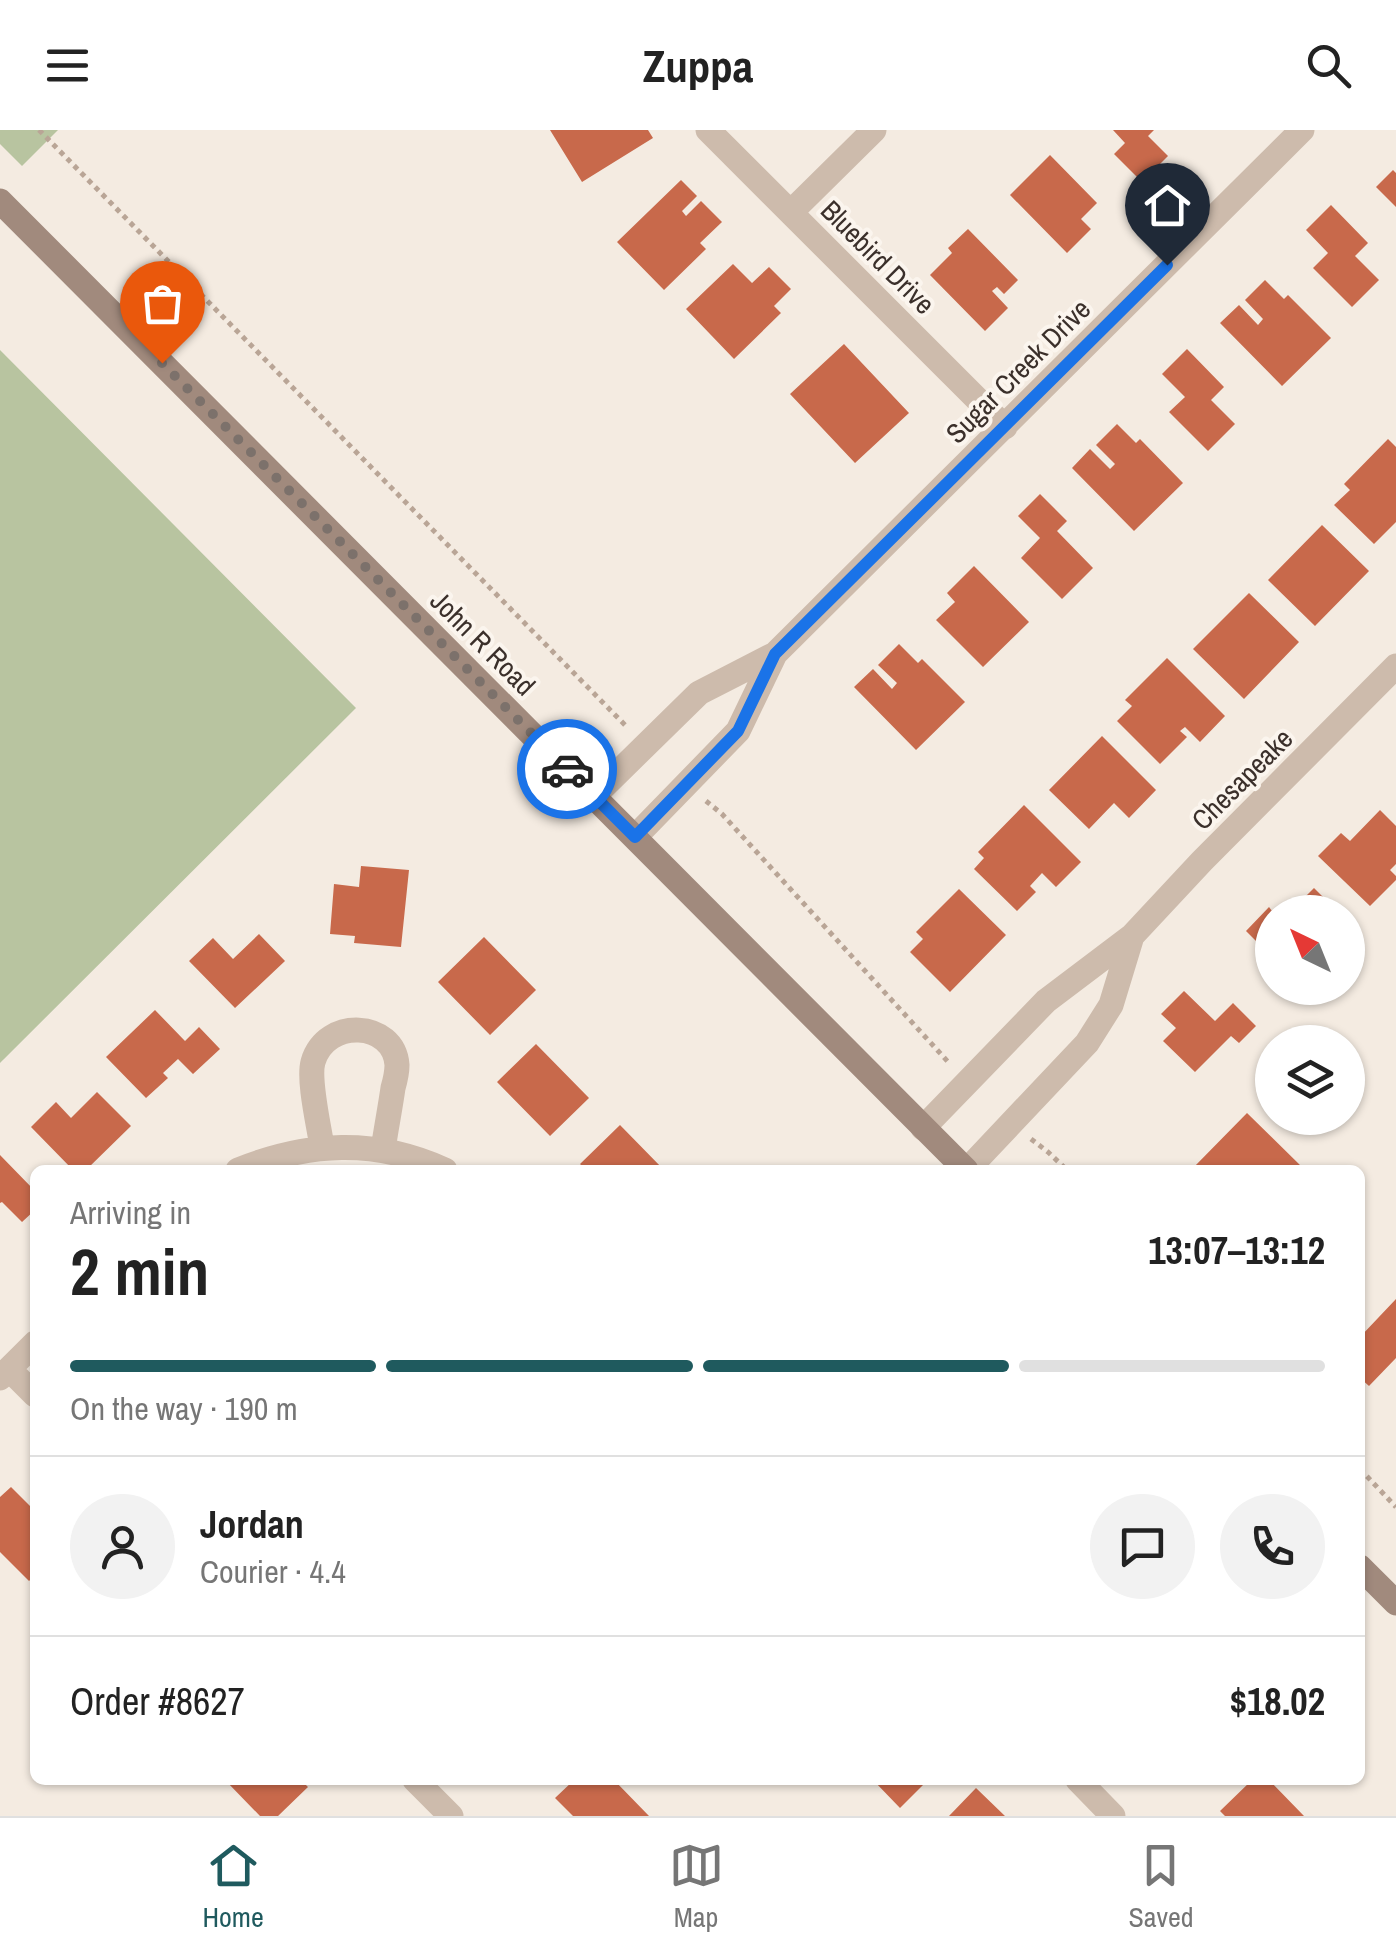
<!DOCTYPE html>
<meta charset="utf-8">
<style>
body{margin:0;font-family:"Archivo Narrow",sans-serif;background:#f2f2f2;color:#222;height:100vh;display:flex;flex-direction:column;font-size:38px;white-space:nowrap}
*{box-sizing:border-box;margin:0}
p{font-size:32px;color:#767676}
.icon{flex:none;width:55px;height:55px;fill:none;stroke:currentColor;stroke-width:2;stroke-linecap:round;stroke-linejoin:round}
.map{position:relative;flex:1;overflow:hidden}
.panel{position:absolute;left:30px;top:1035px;width:1335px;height:620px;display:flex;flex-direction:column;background:#fff;border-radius:15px;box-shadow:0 2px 8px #0004}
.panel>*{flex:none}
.needle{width:65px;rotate:317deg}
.tools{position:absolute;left:1255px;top:765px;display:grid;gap:20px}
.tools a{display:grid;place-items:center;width:110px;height:110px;border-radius:50%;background:#fff;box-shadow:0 2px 8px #0004;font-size:50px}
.pin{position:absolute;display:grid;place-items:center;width:85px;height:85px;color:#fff;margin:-102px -42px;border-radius:50% 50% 50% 0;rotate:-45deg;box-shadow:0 0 10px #0007}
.pin .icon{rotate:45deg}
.courier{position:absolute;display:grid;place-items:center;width:100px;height:100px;margin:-50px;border:8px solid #1a73e8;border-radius:50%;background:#fff;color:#222;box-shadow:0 2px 12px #0007}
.summary em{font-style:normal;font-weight:800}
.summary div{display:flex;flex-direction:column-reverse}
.summary{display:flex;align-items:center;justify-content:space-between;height:170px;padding:0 40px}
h1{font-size:65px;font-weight:800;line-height:75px}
.bar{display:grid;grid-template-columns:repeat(4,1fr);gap:15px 10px;align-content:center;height:120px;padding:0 40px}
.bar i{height:12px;border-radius:8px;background:#e0e0e0}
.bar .on{background:#1f5a5e}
.bar p{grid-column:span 4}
.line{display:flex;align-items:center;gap:25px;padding:0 40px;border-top:2px solid #e0e0e0}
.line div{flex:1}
.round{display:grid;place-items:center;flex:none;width:105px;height:105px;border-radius:52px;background:#f2f2f2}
header{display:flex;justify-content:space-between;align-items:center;height:130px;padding:0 40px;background:#fff;font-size:45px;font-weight:800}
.tab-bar{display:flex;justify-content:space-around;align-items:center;height:140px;border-top:2px solid #e0e0e0;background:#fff;font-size:28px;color:#767676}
.tab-bar a{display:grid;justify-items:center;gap:5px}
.tab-bar .on{color:#1f5a5e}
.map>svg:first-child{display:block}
.green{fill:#b8c4a0}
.building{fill:#c8694b}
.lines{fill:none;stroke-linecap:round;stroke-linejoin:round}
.path{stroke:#b9a596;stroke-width:5;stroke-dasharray:5 5;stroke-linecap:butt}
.minor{stroke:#cdbbac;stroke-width:25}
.secondary{stroke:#a18a7d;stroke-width:25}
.done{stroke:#7c716b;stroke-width:10;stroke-dasharray:0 18}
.route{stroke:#1a73e8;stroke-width:12}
.labels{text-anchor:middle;stroke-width:8;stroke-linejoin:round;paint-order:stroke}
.street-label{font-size:28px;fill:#3b302b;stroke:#fbf5ee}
</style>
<header><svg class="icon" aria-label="menu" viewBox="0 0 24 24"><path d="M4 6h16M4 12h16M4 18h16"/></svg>Zuppa<svg class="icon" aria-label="search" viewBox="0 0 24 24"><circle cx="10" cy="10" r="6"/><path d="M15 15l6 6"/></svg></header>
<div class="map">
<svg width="1396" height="1686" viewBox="0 0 1396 1686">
<rect width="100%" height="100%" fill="#f4ebe1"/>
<path class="green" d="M0,0h58l-36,36 -22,-22z
M0,220l356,358 -356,355z"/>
<path class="building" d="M550,0h98l5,8 -71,44z
M1113,0h41l-6,6 20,20 -26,26 -28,-28 11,-11z
M1050,25l47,48 -16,16 10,10 -24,24 -57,-58z
M1393,40l3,3v34l-20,-20z
M681,50l16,16 -15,15 4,5 15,-15 21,21 -22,21 6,6 -42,41 -47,-48z
M1331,75l37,38 -13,13 24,24 -27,27 -39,-39 15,-15 -22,-23z
M968,99l50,51 -14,14 -7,-7 -5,4 16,17 -23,23 -55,-56 22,-22 -4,-5z
M733,134l19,19 17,-16 22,22 -17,17 7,7 -47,46 -48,-50z
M1265,150l19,19 4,-4 43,43 -49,48 -62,-63 19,-18 19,20 5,-6 -18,-19z
M844,214l65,69 -54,50 -65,-69z
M1187,219l37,38 -13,13 24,24 -27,27 -39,-39 16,-15 -23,-23z
M1117,294l19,19 4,-4 43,44 -49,48 -62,-63 18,-19 20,20 5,-5 -19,-19z
M1388,309l8,8v75l-22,22 -40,-39 16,-15 -6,-6z
M1040,364l27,27 -10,10 36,37 -31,31 -41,-41 19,-20 -22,-22z
M1322,395l47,46 -54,55 -47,-46z
M974,436l55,56 -46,45 -47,-47 19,-18 -8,-9z
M1249,463l50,49 -55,57 -51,-50z
M899,514l19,19 4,-4 43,43 -49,48 -62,-63 19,-18 19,20 5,-6 -19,-18z
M1167,528l58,58 -25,26 -15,-15 -5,4 7,6 -27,27 -43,-43 15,-15 -7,-6z
M1102,606l54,54 -27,28 -15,-15 -25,26 -40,-39z
M1024,675l57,57 -25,25 -14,-14 -12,13 6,6 -19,19 -43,-42 10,-11 -6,-6z
M1380,680l16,16v38l-6,6 6,6v4l-26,26 -52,-50 23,-23 9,8z
M361,736l48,4 -8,77 -47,-4 1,-7 -25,-2 4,-50 25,3z
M1314,758l24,24h-48z
M959,759l47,46 -56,57 -40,-40 13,-13 -7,-7z
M1269,777l3,4v46l-26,-26z
M1348,791l14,14 -14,15z
M259,804l26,27 -50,47 -46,-47 24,-23 20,21z
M484,807l52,53 -46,45 -52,-53z
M1184,861l31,30 18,-18 23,23 -17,17 -8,-7 -36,36 -32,-31 13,-13 -15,-14z
M155,880l30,31 14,-14 21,22 -27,25 -15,-15 -15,14 5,5 -22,20 -40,-41z
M536,914l53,54 -39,38 -53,-54z
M97,962l34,34 -45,44h-13l-42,-43 25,-25 15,16z
M1247,983l55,54 -3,3h-104l-2,-2z
M620,995l44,45h-78l-6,-6z
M0,1025l35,36v19l-13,12 -20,-20 -2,1z
M1396,1169v59l-27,28 -9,-8v-41z
M11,1357l24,24v64l-6,6 -29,-29v-55z
M225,1650h76l7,7 -30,29h-18z
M574,1650h40l35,36h-76l-18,-18z
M873,1650h55l-28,28z
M1252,1650h17l35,36h-79l-5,-5z
M976,1658l29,28h-56z"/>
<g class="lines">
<path class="path" d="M39,0l586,595
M706,671l16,13 228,250
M1031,1009l17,13 19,18
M1360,1339l36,38"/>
<path class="minor" d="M708,0l297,297
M791,82l83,-82
M594,666l105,-103 76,-39 527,-524
M635,707l103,-106 37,-77
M923,998l123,-127 86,-65 70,-75 194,-195
M322,1017c-3,-21 -14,-67 -9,-85 13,-45 81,-41 84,3 0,7 -2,16 -4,23 -3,21 -7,41 -10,62
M238,1040c70,-28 137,-32 207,0
M967,1040l120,-127 24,-38 21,-69
M9,1239l26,26
M0,1248l35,-35
M415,1650l36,36
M1078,1650l35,36"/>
<path class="secondary" d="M0,71l966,969
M1360,1437l36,36"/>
</g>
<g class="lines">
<path class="done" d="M162,233l405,406"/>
<path class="route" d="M567,639l68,68 103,-106 37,-77 392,-389"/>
</g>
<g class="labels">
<g class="street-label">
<text transform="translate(878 127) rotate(45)" y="10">Bluebird Drive</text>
<text transform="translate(1018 241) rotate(-45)" y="10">Sugar Creek Drive</text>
<text transform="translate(483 513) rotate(45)" y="10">John R Road</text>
<text transform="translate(1242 649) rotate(-45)" y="10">Chesapeake</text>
</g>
</g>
</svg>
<div class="tools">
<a><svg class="needle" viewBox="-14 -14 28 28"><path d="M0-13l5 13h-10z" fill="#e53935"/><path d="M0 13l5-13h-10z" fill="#767676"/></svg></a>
<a><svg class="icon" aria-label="layers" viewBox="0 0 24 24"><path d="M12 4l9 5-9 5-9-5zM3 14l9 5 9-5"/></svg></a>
</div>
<div class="pin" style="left:162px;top:233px;background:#ea580c"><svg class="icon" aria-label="bag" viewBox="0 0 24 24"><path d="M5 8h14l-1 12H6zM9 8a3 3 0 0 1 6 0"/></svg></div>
<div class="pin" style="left:1167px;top:135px;background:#1f2937"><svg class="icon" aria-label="home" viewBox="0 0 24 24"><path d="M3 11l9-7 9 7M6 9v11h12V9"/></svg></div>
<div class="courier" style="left:567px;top:639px"><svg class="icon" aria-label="car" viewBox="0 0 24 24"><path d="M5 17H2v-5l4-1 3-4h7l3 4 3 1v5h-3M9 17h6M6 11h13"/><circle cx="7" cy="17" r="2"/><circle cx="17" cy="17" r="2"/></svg></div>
<section class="panel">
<div class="summary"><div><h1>2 min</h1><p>Arriving in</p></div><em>13:07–13:12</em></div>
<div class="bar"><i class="on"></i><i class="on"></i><i class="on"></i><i></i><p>On the way · 190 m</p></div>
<div class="line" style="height:180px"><a class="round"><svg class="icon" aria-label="person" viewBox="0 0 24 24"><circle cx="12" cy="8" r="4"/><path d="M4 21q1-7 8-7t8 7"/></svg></a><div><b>Jordan</b><p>Courier · 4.4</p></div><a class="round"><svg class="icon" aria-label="chat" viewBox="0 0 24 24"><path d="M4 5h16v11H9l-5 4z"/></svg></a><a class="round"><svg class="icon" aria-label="phone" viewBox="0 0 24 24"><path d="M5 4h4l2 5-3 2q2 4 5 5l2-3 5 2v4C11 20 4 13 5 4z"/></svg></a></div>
<div class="line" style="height:130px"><div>Order #8627</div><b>$18.02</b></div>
</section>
</div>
<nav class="tab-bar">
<a class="on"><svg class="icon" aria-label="home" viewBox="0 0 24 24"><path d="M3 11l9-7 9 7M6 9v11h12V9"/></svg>Home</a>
<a><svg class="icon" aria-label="map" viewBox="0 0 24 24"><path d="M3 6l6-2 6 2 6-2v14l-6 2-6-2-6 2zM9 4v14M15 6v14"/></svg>Map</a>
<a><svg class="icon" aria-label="saved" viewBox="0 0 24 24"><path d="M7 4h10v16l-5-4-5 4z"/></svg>Saved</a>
</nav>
